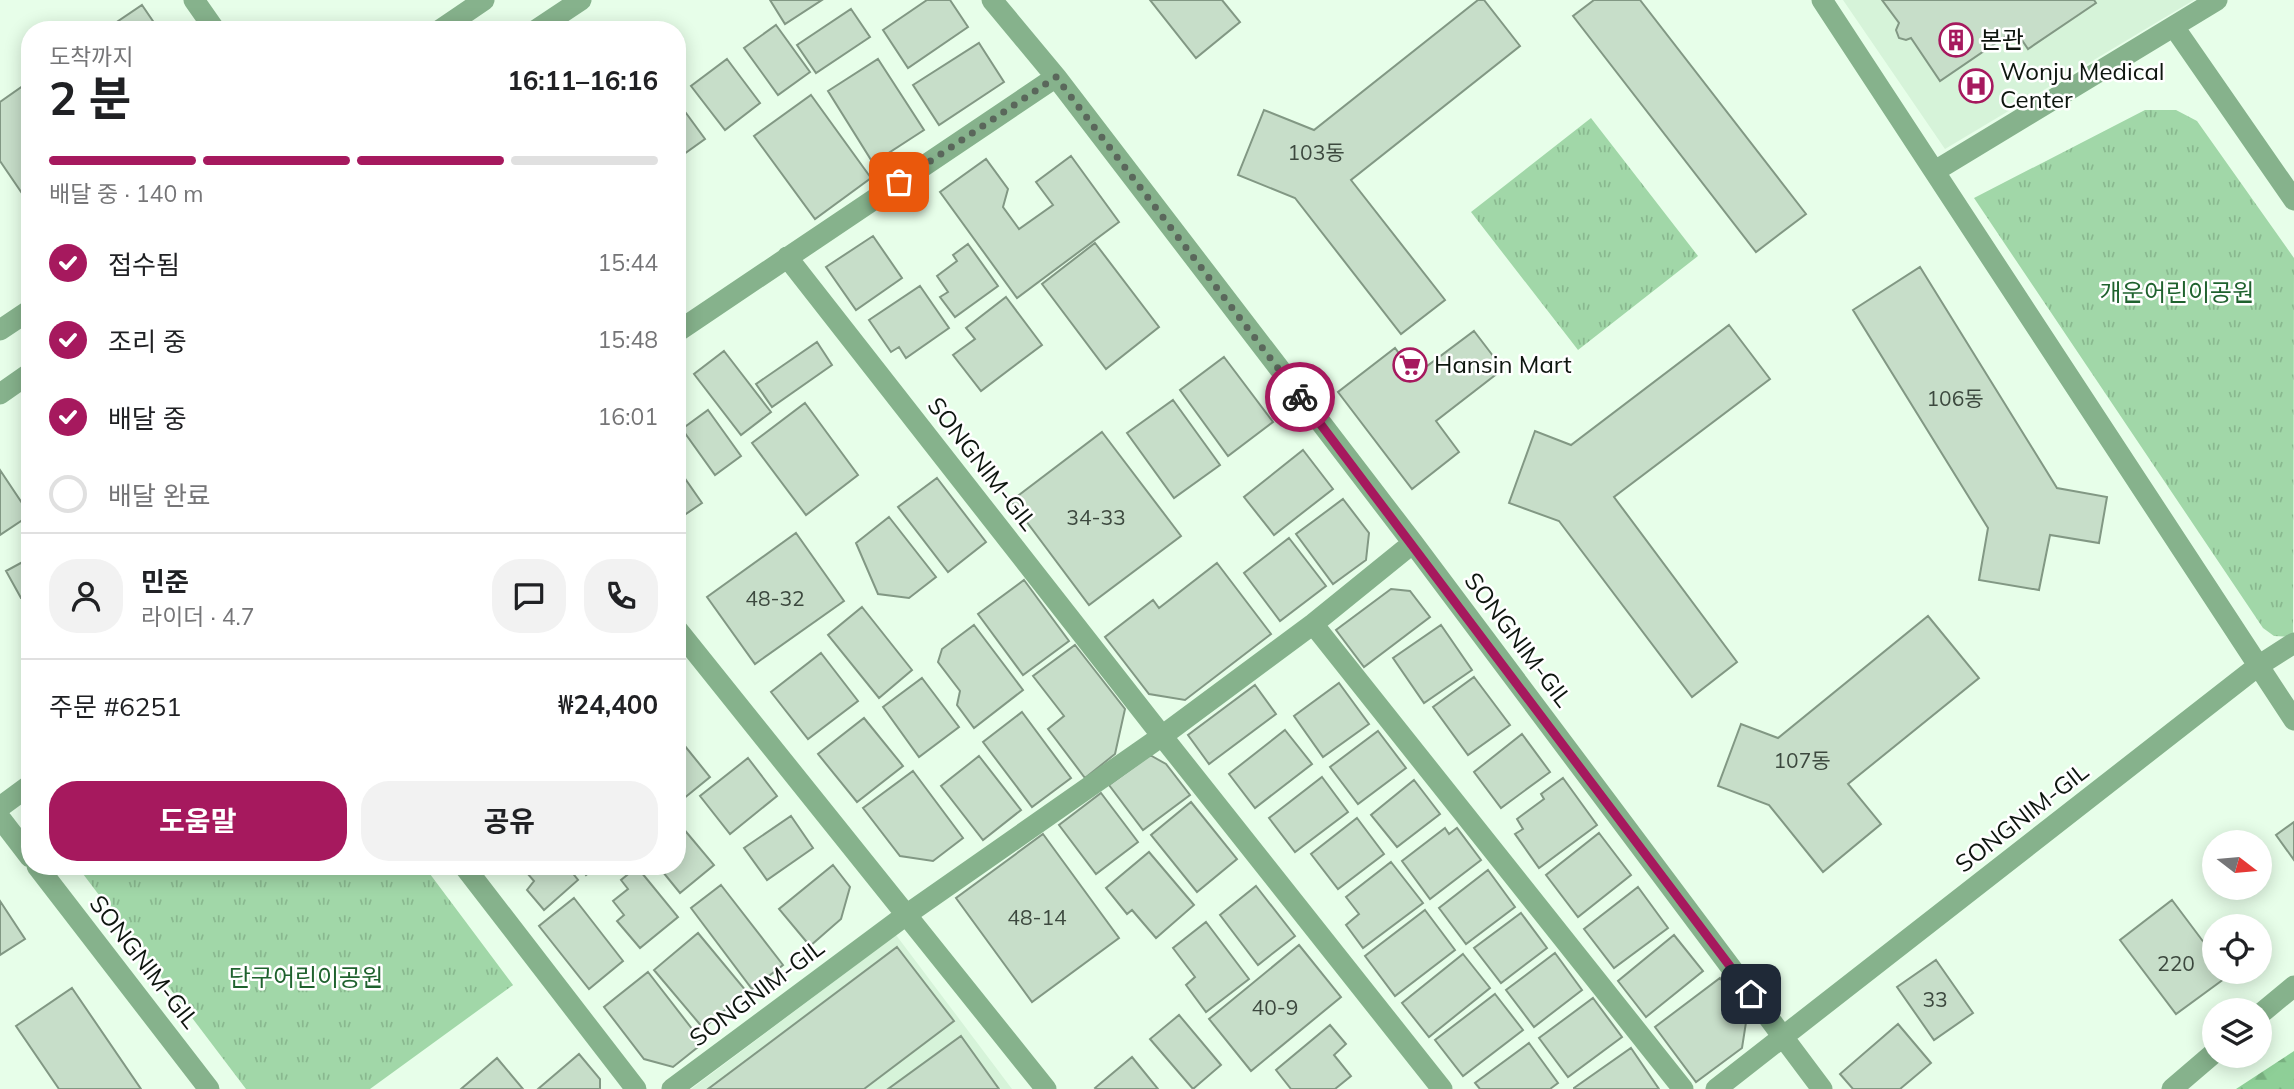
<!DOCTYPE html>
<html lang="ko">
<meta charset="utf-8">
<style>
body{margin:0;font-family:Mulish,"Noto Sans KR",sans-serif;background:#f2f2f2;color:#202124;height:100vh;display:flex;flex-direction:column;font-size:26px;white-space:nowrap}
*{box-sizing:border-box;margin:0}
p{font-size:23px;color:#757577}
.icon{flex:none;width:38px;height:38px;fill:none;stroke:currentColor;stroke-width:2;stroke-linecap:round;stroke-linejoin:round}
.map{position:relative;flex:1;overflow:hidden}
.panel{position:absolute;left:21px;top:21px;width:665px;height:854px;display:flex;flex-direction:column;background:#fff;border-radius:28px;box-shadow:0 4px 18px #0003}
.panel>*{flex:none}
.needle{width:46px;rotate:106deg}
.controls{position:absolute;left:2202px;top:830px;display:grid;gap:14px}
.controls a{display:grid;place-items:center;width:70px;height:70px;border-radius:50%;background:#fff;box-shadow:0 4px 18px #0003;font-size:35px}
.pin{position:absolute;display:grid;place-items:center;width:60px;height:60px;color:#fff;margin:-30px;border-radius:14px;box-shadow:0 4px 10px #0006}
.courier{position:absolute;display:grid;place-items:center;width:70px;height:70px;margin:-35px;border:5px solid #a6195e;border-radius:50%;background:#fff;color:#222;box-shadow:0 2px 9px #0007}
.overview em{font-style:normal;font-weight:700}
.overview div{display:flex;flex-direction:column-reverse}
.overview{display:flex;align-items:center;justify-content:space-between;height:119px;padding:0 28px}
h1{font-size:46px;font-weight:700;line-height:52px}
.bar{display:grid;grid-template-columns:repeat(4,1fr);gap:10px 7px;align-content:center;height:84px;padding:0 28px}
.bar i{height:9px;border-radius:5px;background:#e0e0e0}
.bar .current{background:#a6195e}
.bar p{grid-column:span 4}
.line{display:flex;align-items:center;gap:18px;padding:0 28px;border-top:2px solid #e0e0e0}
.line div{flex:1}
.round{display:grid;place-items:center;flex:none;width:74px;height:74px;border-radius:28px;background:#f2f2f2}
ol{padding:0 28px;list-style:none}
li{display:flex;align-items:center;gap:21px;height:77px}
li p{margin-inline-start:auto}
li .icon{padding:7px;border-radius:50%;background:#a6195e;color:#fff;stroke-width:4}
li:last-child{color:#757577}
li i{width:38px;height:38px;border:4px solid #e0e0e0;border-radius:50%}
.button{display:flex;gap:14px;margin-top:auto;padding:14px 28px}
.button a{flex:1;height:80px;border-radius:28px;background:#a6195e;color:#fff;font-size:28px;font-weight:700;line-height:80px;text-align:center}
.button a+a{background:#f2f2f2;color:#202124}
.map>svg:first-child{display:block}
.built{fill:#d6f3d9}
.forest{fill:url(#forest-firs)}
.park{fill:url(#park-tufts)}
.building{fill:#c7dec9;stroke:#829884;stroke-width:2}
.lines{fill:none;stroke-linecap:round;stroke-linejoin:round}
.minor{stroke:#86b28c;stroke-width:21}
.done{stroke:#5a675b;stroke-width:7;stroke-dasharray:0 12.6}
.route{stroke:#a6195e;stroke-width:9}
.labels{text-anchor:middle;stroke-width:5;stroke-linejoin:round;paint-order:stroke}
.number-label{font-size:21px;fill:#3c483e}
.poi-label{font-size:24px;fill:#0e160f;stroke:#fff;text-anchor:start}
.park-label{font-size:24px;fill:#1f622e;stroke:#fff}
.street-label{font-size:24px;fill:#0e160f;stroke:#fff}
</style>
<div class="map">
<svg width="2294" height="1089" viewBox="0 0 2294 1089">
<defs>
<pattern id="forest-firs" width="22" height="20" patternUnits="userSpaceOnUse" patternTransform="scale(1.75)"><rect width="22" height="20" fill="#8ecf97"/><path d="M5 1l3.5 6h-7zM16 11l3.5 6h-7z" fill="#79b181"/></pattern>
<pattern id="park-tufts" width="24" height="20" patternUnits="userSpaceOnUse" patternTransform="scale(1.75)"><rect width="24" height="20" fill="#a1d7a8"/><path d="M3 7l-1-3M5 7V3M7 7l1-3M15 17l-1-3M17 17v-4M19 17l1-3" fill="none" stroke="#89b88f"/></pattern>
</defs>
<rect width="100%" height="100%" fill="#e7fee9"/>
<path class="built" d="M1843,0h351l-249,149z
M896,935l116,154h-321z"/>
<path class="forest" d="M2294,1051v38h-58z"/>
<path class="park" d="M2145,110h31l21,11 97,137 -1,379 -19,-1 -11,-8 -289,-430z
M1591,118l107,138 -120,94 -107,-138z
M77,866h347l89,119 -143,104h-124z"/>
<path class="building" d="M770,0h52l-37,24z
M927,0h23l18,27 -60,41 -25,-38z
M1150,0h72l18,22 -44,36z
M1478,0h6l36,46 -169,134 94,120 -44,34 -106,-136 -57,-23 26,-65 50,20z
M1594,0h46l166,214 -50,38 -183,-236z
M1882,0h212l2,3 -68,46 -13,-19 -75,51 -29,-43 -5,2 -7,-2 -3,-8 3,-7z
M142,5l17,25h-54z
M851,9l19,28 -54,36 -19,-28z
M776,25l34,47 -32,23 -34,-47z
M979,43l25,39 -65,43 -26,-40z
M727,59l33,44 -35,27 -34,-44z
M878,59l46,71 -51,33 -45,-72z
M30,81v124l-30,-44v-59z
M811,95l60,83 -56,41 -61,-83z
M686,113l19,26 -28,20v-40z
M1071,156l48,66 -102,76 -77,-106 46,-33 22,30 -5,18 16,22 34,-24 -17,-23z
M873,236l29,42 -46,32 -30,-43z
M1095,243l64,84 -53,42 -64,-85z
M968,244l30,42 -43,31 -15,-20 8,-5 -11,-16 20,-15 -4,-6z
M1920,267l137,221 50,9 -8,46 -49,-8 -11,55 -60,-10 9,-52 -135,-218z
M920,286l29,42 -43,30 -7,-11 -8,5 -22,-32z
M1006,297l36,48 -61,46 -28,-36 22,-16 -9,-11z
M1729,325l41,54 -156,118 123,165 -45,35 -133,-176 -50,-18 26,-72 36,14z
M1474,331l29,38 -67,52 23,31 -47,37 -74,-97 57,-44 20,27z
M817,342l15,23 -60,42 -16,-23z
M724,351l47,61 -30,23 -47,-61z
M1224,357l49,65 -45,34 -48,-66z
M1173,400l47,65 -46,33 -47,-65z
M805,403l53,72 -52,40 -54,-72z
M708,410l33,46 -26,19 -33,-46z
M1102,432l79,104 -92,69 -78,-104z
M1303,450l30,39 -59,46 -30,-38z
M677,467l25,36 -25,17z
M0,470l30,45 -30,20z
M937,478l49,64 -38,30 -50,-65z
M1343,499l26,34 -3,27 -33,24 -37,-50z
M889,517l47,60 -27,21 -31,-4 -22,-51z
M796,533l48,68 -89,63 -48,-67z
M1289,538l37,48 -46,35 -36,-48z
M30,558v41l-9,-1 -15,-27z
M1217,563l54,71 -86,66 -36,-6 -44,-57 48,-37 6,8z
M1024,580l45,61 -46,34 -45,-61z
M1391,589l19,2 20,26 -66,50 -28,-37z
M862,607l50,63 -33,28 -51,-63z
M1928,616l51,62 -131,106 33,40 -58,48 -54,-67 -51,-19 23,-62 37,14z
M974,625l49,65 -49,38 -17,-23 3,-14 -22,-29 4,-13z
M1441,625l31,45 -48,33 -31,-45z
M1075,645l50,64 -10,45 -30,24 -37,-49 16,-13 -31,-40z
M821,653l37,48 -50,38 -37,-47z
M1474,677l36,48 -42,30 -35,-48z
M922,678l37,49 -40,30 -36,-50z
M1339,683l30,41 -46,33 -29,-41z
M1255,685l21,29 -67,50 -21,-29z
M1022,712l49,66 -39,29 -49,-65z
M864,718l39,48 -46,36 -39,-48z
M1285,730l27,34 -57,44 -26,-34z
M1378,731l28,37 -48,36 -28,-37z
M1522,734l28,38 -49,36 -27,-36z
M680,740l30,37 -33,27v-62z
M1150,755l16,9 24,31 -47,35 -34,-45z
M979,756l42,54 -38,30 -42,-54z
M748,758l29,38 -47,38 -30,-38z
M913,771l50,67 -30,23 -33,-5 -37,-48z
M1322,777l26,35 -53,40 -26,-34z
M1563,778l34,47 -58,43 -24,-34 8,-5 -6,-10 27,-20 -3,-5z
M1414,780l26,34 -43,33 -26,-32z
M1101,793l37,49 -42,32 -37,-49z
M1191,802l46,57 -40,33 -46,-57z
M791,816l22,32 -46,32 -23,-32z
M1357,818l27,36 -46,35 -27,-35z
M677,821l37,44 -34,28 -22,-27h19z
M2294,822v38l-18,-25z
M1445,828l4,6 8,-6 24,32 -51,39 -28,-38z
M1599,833l32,42 -53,42 -32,-42z
M1043,834l76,104 -87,64 -76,-104z
M1149,852l45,53 -38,33 -24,-28 -5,4 -21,-26z
M1391,862l32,41 -60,45 -17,-23 13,-11 -13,-17z
M833,865l17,22 -9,32 -31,27 -31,-37z
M521,866h46l11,14 -34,30 -17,-20 7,-9z
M580,866h18l-12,9z
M637,867l41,50 -38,31 -23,-27 7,-6 -11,-14 15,-12 -7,-9z
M1488,870l27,37 -49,37 -27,-36z
M721,885l62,80 -31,24 -61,-81z
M1256,886l39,50 -37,29 -38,-50z
M1638,887l30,41 -54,40 -30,-39z
M574,898l49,63 -34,28 -50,-63z
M2172,900l42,56v15h11l3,5 -52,38 -56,-74z
M0,901l25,38 -25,16z
M1425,910l30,40 -60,46 -30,-40z
M1521,913l26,35 -46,35 -27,-35z
M1206,922l43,57 -43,33 -20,-27 9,-8 -22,-29z
M698,933l49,59 -44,36 -49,-58z
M1674,935l29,36 -57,46 -28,-36z
M1299,945l42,52 -90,74 -42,-52z
M897,947l57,74 -90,68h-156z
M1555,953l27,37 -48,37 -28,-37z
M1463,954l27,34 -61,49 -27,-34z
M1936,960l37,53 -39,27 -37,-53z
M648,972l55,71 -30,24 -29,-8 -40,-52z
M1720,978l27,38 -5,32 -46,34 -41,-55z
M72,988l69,101h-82l-43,-63z
M1495,994l28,36 -60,46 -28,-36z
M1593,998l29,39 -54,40 -29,-39z
M1179,1015l42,50 -28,24 -43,-50z
M1898,1024l33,39 -31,26h-47l-13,-15z
M1330,1025l16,19 -12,11 17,21 -16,13h-44l-15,-19z
M961,1036l38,53h-111z
M1529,1043l29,40 -8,6h-70l-5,-6z
M1631,1048l28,41h-85v-1z
M579,1054l21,25v10h-62z
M1132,1057l26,32h-62l-1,-1z
M497,1058l26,31h-62z"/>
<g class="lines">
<path class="minor" d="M194,0l21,30
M992,0l64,77 357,466 409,546
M1822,0l472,720
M2174,27l120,173
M440,30l44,-30
M536,30l45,-30
M1935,171l282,-171
M787,257l375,479 280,353
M0,330l30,-20
M677,332l379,-255
M0,394l30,-21
M1313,624l370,465
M677,629l369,460
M0,807l30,-22
M0,818l30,39
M37,866l172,223
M464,866l172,223
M2259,1015l35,-29
M672,1089l234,-174 256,-179 151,-112 100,-81
M1716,1089l542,-423 36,-23
M2172,1089l42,-36"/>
</g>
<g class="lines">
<path class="done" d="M899,182l157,-105 244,320"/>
<path class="route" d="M1300,397l451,597"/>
</g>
<defs>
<symbol id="building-ring" viewBox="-11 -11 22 22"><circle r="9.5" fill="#fff" stroke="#a6195e" stroke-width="1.5"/><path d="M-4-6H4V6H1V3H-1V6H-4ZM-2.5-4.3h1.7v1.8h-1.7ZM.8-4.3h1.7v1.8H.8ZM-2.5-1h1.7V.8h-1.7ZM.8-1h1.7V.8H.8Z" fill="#a6195e"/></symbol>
<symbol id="hospital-ring" viewBox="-11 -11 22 22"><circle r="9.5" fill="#fff" stroke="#a6195e" stroke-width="1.5"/><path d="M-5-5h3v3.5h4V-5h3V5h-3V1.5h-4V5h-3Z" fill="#a6195e"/></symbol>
<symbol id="supermarket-ring" viewBox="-11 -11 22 22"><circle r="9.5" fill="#fff" stroke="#a6195e" stroke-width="1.5"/><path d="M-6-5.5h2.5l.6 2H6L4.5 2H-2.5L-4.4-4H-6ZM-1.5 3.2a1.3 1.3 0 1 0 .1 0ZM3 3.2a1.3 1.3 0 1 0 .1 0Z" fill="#a6195e"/></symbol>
</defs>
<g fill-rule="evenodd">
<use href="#building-ring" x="1937" y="21" width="38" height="38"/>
<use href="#hospital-ring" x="1957" y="67" width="38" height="38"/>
<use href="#supermarket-ring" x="1391" y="346" width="38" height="38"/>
</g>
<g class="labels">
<g class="number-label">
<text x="1316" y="160">103동</text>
<text x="1955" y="406">106동</text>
<text x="1096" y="525">34-33</text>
<text x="775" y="606">48-32</text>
<text x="1802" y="768">107동</text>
<text x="1037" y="925">48-14</text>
<text x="2176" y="971">220</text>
<text x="1935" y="1007">33</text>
<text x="1275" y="1015">40-9</text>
</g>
<g class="poi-label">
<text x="1980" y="48">본관</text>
<text x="2000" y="80">Wonju Medical<tspan x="2000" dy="28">Center</tspan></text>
<text x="1434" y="373">Hansin Mart</text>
</g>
<g class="park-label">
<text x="2177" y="301">개운어린이공원</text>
<text x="306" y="986">단구어린이공원</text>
</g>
<g class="street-label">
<text transform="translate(982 464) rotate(52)" y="8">SONGNIM-GIL</text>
<text transform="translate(1518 640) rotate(53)" y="8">SONGNIM-GIL</text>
<text transform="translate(2022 818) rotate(-38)" y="8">SONGNIM-GIL</text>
<text transform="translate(144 962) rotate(52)" y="8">SONGNIM-GIL</text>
<text transform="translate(757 993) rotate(-37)" y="8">SONGNIM-GIL</text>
</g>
</g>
</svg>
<div class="controls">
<a><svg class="needle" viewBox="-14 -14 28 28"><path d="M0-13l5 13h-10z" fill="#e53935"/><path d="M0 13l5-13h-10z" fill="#757577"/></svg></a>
<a><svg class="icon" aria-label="locate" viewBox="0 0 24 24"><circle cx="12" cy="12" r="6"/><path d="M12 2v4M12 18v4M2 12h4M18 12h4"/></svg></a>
<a><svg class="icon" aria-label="layers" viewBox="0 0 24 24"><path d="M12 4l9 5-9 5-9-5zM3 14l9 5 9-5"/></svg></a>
</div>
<div class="pin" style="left:899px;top:182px;background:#ea580c"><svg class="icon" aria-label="bag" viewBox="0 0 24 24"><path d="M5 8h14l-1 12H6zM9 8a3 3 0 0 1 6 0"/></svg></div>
<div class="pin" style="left:1751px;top:994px;background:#1f2937"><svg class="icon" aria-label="home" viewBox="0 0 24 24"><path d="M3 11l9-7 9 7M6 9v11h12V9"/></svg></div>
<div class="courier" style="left:1300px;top:397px"><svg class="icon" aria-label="bike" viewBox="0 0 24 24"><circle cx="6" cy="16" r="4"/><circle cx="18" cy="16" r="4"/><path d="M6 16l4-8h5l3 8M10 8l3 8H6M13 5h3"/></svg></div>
<section class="panel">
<div class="overview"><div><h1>2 분</h1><p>도착까지</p></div><em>16:11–16:16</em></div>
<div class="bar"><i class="current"></i><i class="current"></i><i class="current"></i><i></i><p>배달 중 · 140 m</p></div>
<ol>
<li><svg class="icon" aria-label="check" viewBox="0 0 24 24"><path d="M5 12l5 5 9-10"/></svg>접수됨<p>15:44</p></li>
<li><svg class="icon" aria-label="check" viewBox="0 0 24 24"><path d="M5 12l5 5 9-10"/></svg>조리 중<p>15:48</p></li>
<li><svg class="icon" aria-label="check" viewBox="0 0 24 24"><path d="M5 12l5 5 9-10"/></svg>배달 중<p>16:01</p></li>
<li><i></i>배달 완료</li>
</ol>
<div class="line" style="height:126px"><a class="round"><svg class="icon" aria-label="person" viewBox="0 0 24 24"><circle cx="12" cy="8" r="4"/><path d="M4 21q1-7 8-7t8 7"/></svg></a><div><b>민준</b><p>라이더 · 4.7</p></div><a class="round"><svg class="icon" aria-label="chat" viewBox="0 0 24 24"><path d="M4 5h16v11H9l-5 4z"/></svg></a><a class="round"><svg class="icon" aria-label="phone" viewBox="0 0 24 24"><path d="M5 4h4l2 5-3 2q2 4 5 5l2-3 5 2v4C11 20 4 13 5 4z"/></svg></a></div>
<div class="line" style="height:91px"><div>주문 #6251</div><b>₩24,400</b></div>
<div class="button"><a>도움말</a><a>공유</a></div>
</section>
</div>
